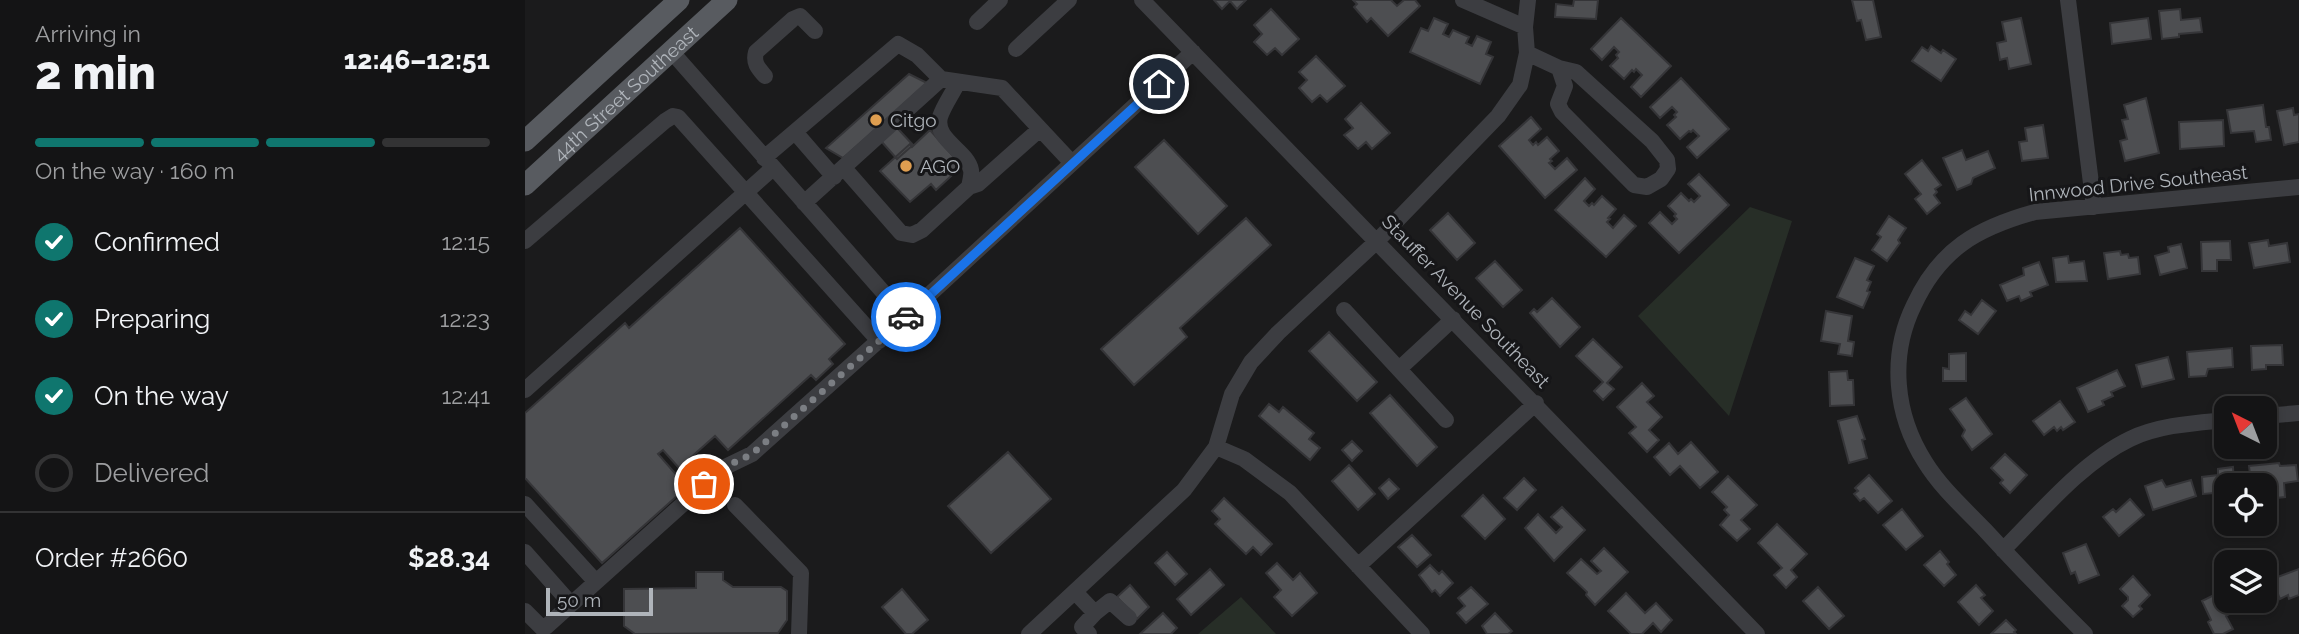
<!DOCTYPE html>
<meta charset="utf-8">
<style>
body{margin:0;font-family:Raleway,sans-serif;background:#1d1d1e;color:#f1f3f6;height:100vh;display:flex;flex-direction:column;font-size:26px;white-space:nowrap}
*{box-sizing:border-box;margin:0}
p{font-size:23px;color:#9d9ea0}
.icon{flex:none;width:38px;height:38px;fill:none;stroke:currentColor;stroke-width:2;stroke-linecap:round;stroke-linejoin:round}
.map{position:relative;flex:1;overflow:hidden}
.drawer{display:flex;flex-direction:column;background:#141415;width:525px}
.drawer>*{flex:none}
.needle{width:46px;rotate:318deg}
.controls{position:absolute;left:1689px;top:396px;display:grid;gap:14px}
.controls a{display:grid;place-items:center;width:63px;height:63px;border-radius:14px;background:#141415;box-shadow:0 4px 10px #0003,0 0 0 2px #333334;font-size:35px}
.scale{position:absolute;left:21px;bottom:18px;width:107px;box-sizing:border-box;padding-left:7px;border:4px solid #afb4ba;border-top:0;font-size:19px;line-height:24px;white-space:nowrap;color:#afb4ba;-webkit-text-stroke:5px #161618;paint-order:stroke}
.pin{position:absolute;display:grid;place-items:center;width:60px;height:60px;color:#fff;margin:-30px;border:4px solid #fff;border-radius:50%;box-shadow:0 2px 7px #0007}
.courier{position:absolute;display:grid;place-items:center;width:70px;height:70px;margin:-35px;border:5px solid #1a73e8;border-radius:50%;background:#fff;color:#222;box-shadow:0 2px 9px #0007}
.headline em{font-style:normal;font-weight:800}
.headline div{display:flex;flex-direction:column-reverse}
.headline{display:flex;align-items:center;justify-content:space-between;height:119px;padding:0 35px}
h1{font-size:46px;font-weight:800;line-height:52px}
.bar{display:grid;grid-template-columns:repeat(4,1fr);gap:10px 7px;align-content:center;height:84px;padding:0 35px}
.bar i{height:9px;border-radius:5px;background:#333334}
.bar .current{background:#0f766e}
.bar p{grid-column:span 4}
.line{display:flex;align-items:center;gap:18px;padding:0 35px;border-top:2px solid #333334}
.line div{flex:1}
ol{padding:0 35px;list-style:none}
li{display:flex;align-items:center;gap:21px;height:77px}
li p{margin-inline-start:auto}
li .icon{padding:7px;border-radius:50%;background:#0f766e;color:#fff;stroke-width:4}
li:last-child{color:#9d9ea0}
li i{width:38px;height:38px;border:4px solid #333334;border-radius:50%}
main{display:flex;flex:1;min-height:0}
.map>svg:first-child{display:block}
.green{fill:#272e27}
.building{fill:#4d4e51;stroke:#353538;stroke-width:2}
.lines{fill:none;stroke-linecap:round;stroke-linejoin:round}
.minor{stroke:#3c3d41;stroke-width:16}
.major{stroke:#585b60;stroke-width:21}
.done{stroke:#7b7e83;stroke-width:7;stroke-dasharray:0 12.6}
.route{stroke:#1a73e8;stroke-width:9}
.poi-dot{fill:#df9e50;stroke:#161618;stroke-width:2.5}
.labels{text-anchor:middle;stroke-width:6;stroke-linejoin:round;paint-order:stroke}
.street-label{font-size:19px;fill:#afb4ba;stroke:#161618}
.poi-label{font-size:19px;fill:#afb4ba;stroke:#161618;text-anchor:start}
</style>
<main>
<section class="drawer">
<div class="headline"><div><h1>2 min</h1><p>Arriving in</p></div><em>12:46–12:51</em></div>
<div class="bar"><i class="current"></i><i class="current"></i><i class="current"></i><i></i><p>On the way · 160 m</p></div>
<ol>
<li><svg class="icon" aria-label="check" viewBox="0 0 24 24"><path d="M5 12l5 5 9-10"/></svg>Confirmed<p>12:15</p></li>
<li><svg class="icon" aria-label="check" viewBox="0 0 24 24"><path d="M5 12l5 5 9-10"/></svg>Preparing<p>12:23</p></li>
<li><svg class="icon" aria-label="check" viewBox="0 0 24 24"><path d="M5 12l5 5 9-10"/></svg>On the way<p>12:41</p></li>
<li><i></i>Delivered</li>
</ol>
<div class="line" style="height:91px"><div>Order #2660</div><b>$28.34</b></div>
</section>
<div class="map">
<svg width="1774" height="634" viewBox="0 0 1774 634">
<rect width="100%" height="100%" fill="#1b1b1c"/>
<path class="green" d="M1225,207l42,14 -63,195 -91,-100z
M716,597l35,37h-78z"/>
<path class="building" d="M689,0h32l-9,9 -7,-8 -8,8z
M828,0h38l6,6 7,-6h11l5,6 -32,30 -17,-18 -4,4 -13,-15 3,-3z
M1049,0h24l-2,19 -41,-2 1,-13 17,2z
M1327,0h21l8,37 -15,3 -5,-20 -4,1z
M746,9l28,30 -17,16 -7,-7 -8,7 -13,-13 8,-8 -8,-9z
M1655,9l1,11 19,-2 2,14 -23,2v3l-17,2 -3,-28z
M909,18l14,6 -5,10 6,3 4,-7 16,7 -3,6 6,3 5,-10 14,6 -5,12 7,3 -13,27 -70,-32 11,-24 7,3z
M1096,18l50,48 -30,31 -10,-10 11,-12 -6,-6 -2,3 -2,-2 -8,9 -14,-13 8,-8 -2,-3 3,-3 -5,-5 -12,13 -11,-11z
M1496,18l10,46 -22,5 -2,-11 -7,2 -3,-17 9,-2 -4,-19z
M1623,18l3,21 -39,5 -2,-21z
M1406,46l10,7 2,-3 13,9 -15,22 -29,-20 10,-14 6,4z
M791,56l29,30 -18,16 -7,-7 -8,7 -13,-14 8,-8 -8,-8z
M384,74l18,9 -39,35 25,27 -16,14 -24,-27 -30,26 -17,-10z
M1156,78l48,51 -32,29 -10,-11 12,-11 -6,-6 -2,2 -2,-1 -9,8 -13,-14 9,-8 -2,-2 3,-3 -5,-5 -12,11 -10,-11z
M1621,98l13,55 -34,8 -5,-20 7,-2 -5,-19 6,-1 -4,-14z
M836,103l29,30 -18,16 -6,-7 -8,7 -14,-14 9,-7 -8,-9z
M1738,105l3,22h3l2,13 -15,2 -2,-11 -23,2 -4,-23z
M1768,108l1,7 5,-1v28l-15,3 -7,-34z
M1006,117l10,12 -12,11 4,5 3,-3 2,3 9,-8 12,14 -9,8 2,2 -3,2 6,6 12,-11 10,12 -32,28 -46,-52z
M1698,120l1,26 -44,3 -1,-27z
M1518,125l5,33 -26,3 -3,-19 8,-1 -2,-13z
M405,130l32,36 -26,24 -5,-6 -21,18 -30,-31 30,-27 2,3z
M639,140l63,66 -29,28 -63,-67z
M1437,150l4,10 22,-9 7,17 -22,10 -2,6 -14,6 -14,-32z
M1397,160l19,25 -6,4 2,3 -3,3 6,8 -13,11 -12,-15 6,-5 -16,-20z
M1174,174l30,31 -50,48 -30,-30 11,-11 12,12 5,-5 -3,-3 2,-2 -8,-8 13,-13 8,8 2,-2 3,3 6,-6 -12,-12z
M1060,178l10,11 -11,12 5,5 3,-3 2,2 8,-9 14,13 -8,9 2,1 -3,3 6,6 11,-13 12,11 -30,31 -51,-47z
M923,213l27,30 -18,17 -27,-30z
M1364,216l17,12 -8,12 2,3 -13,18 -15,-11 9,-13 -4,-3z
M721,218l25,27 -91,83 7,9 -53,48 -33,-36z
M215,228l105,116 -16,15 4,5 -17,16 -5,-5 -83,75 -13,-14 -36,32 -16,-18 -5,4 29,33 -85,76 -77,-85v-65l100,-90 4,5z
M1743,240l1,6 18,-3 3,19 -36,6 -5,-25z
M1705,241l1,19h-14v11h-15l-1,-29z
M1656,244l6,24 -27,7 -5,-19 14,-4 -1,-5z
M1595,251l1,4 7,-1 1,4 9,-1 2,17 -32,5 -4,-26z
M1543,256l1,7 15,-2 3,20 -31,1 -3,-24z
M1330,258l19,8 -7,14 4,2 -4,9 3,1 -7,16 -26,-11z
M970,261l27,29 -19,17 -27,-29z
M1514,262l9,23 -18,7 2,4 -11,5 -2,-5 -12,5 -7,-16 24,-10 -1,-7z
M1027,298l28,29 -20,20 -30,-34 4,-4 3,3z
M1457,300l14,11 -18,23 -19,-14 6,-9 6,4z
M1301,311l26,5 -4,25 6,1 -2,14 -14,-2 2,-10 -19,-3z
M804,332l48,50 -20,19 -48,-50z
M1068,339l29,28 -15,16 7,6 -11,11 -9,-9 9,-9 -27,-26z
M1757,345l1,20h-17v4l-14,1 -1,-24z
M1707,348l1,19 -25,2 -2,7 -17,1 -2,-25z
M1441,353v28h-23v-13l6,1v-15z
M1643,357l6,22 -32,8 -6,-22z
M1592,370l8,16 -14,6 2,4 -11,5 2,4 -16,7 -11,-24z
M1322,371l1,9h5l1,25 -24,1 -1,-34z
M1117,383l12,13 -7,6 15,15 -13,13 10,10 -12,12 -18,-19 7,-6 -19,-20z
M865,395l47,52 -20,19 -47,-53z
M1441,398l26,36 -20,16 -10,-14 3,-6 -15,-21z
M1535,401l15,21 -12,8 -2,-3 -4,4 -3,-4 -10,8 -11,-14z
M744,404l10,8 4,-5 31,26 -5,6 11,9 -10,12 -51,-44z
M1332,416l8,23 -3,1 5,18 -18,5 -11,-42z
M827,441l10,10 -10,10 -10,-11z
M1166,442l27,30 -18,16 -20,-22 -10,9 -16,-18 15,-14 9,11z
M483,452l43,47 -60,54 -43,-47z
M1480,454l22,21 -17,18 -10,-10 3,-3 -12,-12z
M1754,463l1,3 16,-1 2,16 -14,2 1,14 -18,2 -1,-17 -15,1 -2,-17z
M824,465l26,29 -17,16 -26,-29z
M1708,467l1,18h-8v7l-23,2 -1,-17 16,-2v-6z
M1344,475l23,26 -14,12 -14,-15 -4,3 -6,-7 4,-3 -3,-3z
M1203,476l29,29 -16,15 9,9 -13,12 -17,-16 9,-10 -5,-5 3,-3 -15,-15z
M999,478l12,12 -19,20 -13,-12z
M864,479l10,10 -11,10 -9,-11z
M1637,480l4,7 25,-7 5,16 -43,14 -8,-24z
M958,495l22,24 -20,20 -23,-23z
M699,498l48,46 -11,11 -8,-8 -7,7 -31,-30 5,-5 -8,-8z
M1605,499l14,16 -25,21 -16,-19 10,-8 3,3z
M1037,507l23,23 -31,31 -29,-33 13,-14 18,19 6,-6 -11,-10z
M1377,509l21,27 -17,14 -23,-25z
M1252,524l30,30 -16,16 6,7 -11,11 -12,-13 8,-7 -24,-25z
M887,535l19,20 -14,12 -19,-20z
M1561,544l13,31 -20,8 -4,-11 -4,2 -8,-21z
M1079,548l24,24 -33,33 -9,-10 1,-3 -20,-19 14,-14 16,15 4,-3 -10,-10z
M1415,551l9,11 -2,2 9,11 -12,11 -20,-21z
M642,552l20,22 -12,11 -20,-22z
M752,563l16,17 7,-7 17,20 -25,23 -18,-19 7,-7 -15,-17z
M905,565l9,9 3,-3 11,12 -13,13 -5,-6 -3,2 -13,-17z
M685,569l14,16 -33,30 -14,-16z
M1774,569v26l-10,4 -1,-4 -8,4 -8,-20z
M171,572h27v8l10,7h48l6,4v29l-9,13 -143,1 -11,-8v-37l72,-1z
M1608,576l17,19 -11,11 3,3 -9,8 -11,-11 6,-6v-3l-8,-8z
M605,585l19,22 -12,12 -20,-22z
M1451,585l9,10 -4,3 12,13 -14,14 -21,-23z
M946,587l17,17 -22,19 -9,-10 8,-7 -7,-8z
M1293,587l26,29 -15,13 -26,-28z
M377,589l26,31 -16,14h-6l-24,-27z
M1701,589v11h21l-5,3 1,3 -17,10 7,13 -10,5h-9l-6,-12 3,-2 -9,-19z
M1101,593l19,20 11,-10 16,17 -11,12 -8,-9 -11,11h-11l-23,-23z
M638,613l14,15 -6,6h-31z
M970,613l17,18 -4,3h-21l-5,-8z
M1481,620l10,10 -2,2 2,2h-25z"/>
<g class="lines">
<path class="minor" d="M617,0l615,634
M938,0l62,27
M1543,0l26,207
M452,22l23,-22
M491,49l53,-49
M146,51l234,266
M1002,53l32,15 17,4 76,69 15,19 1,9 -7,10 -14,8 -13,-2 -72,-73 -4,-8 7,-18 -6,-18
M240,76c-7,-8 -12,-13 -9,-24l37,-33 7,-3 15,15
M433,82c-5,11 -14,23 -18,35 -6,23 27,33 31,53 1,4 -1,12 -2,17
M270,132l39,45
M239,158l134,-114 19,11 24,24 61,9 70,75
M319,168l57,65 11,2 10,-5 47,-43 9,-3 62,-55
M279,203l137,-124
M0,241l140,-120 8,-5 5,1 201,224
M819,310l102,110
M874,369l54,-50
M0,390l248,-222
M1740,416l34,-3
M691,447l28,12 46,34 132,141
M0,504l71,78
M210,505l66,68 -2,61
M1478,550c37,-37 79,-88 127,-111 29,-14 65,-16 96,-19
M0,552l46,52
M833,566l178,-163
M550,592l20,21 -13,14 7,7
M0,611l18,18 4,-3 176,-158 29,-14 153,-137 288,-265
M570,613l15,-12 19,17
M504,634l155,-144 32,-43 16,-53 19,-32 27,-29 99,-92 121,-125 22,-31 7,-32 -2,-26 3,-27
M1560,634c-34,-34 -67,-68 -100,-104 -20,-21 -44,-42 -60,-68 -30,-47 -36,-106 -11,-157 26,-56 63,-77 121,-93l264,-25"/>
<g class="major">
<path d="M0,141l154,-141"/>
<path id="s1" d="M0,185l202,-185"/>
</g>
</g>
<g class="lines">
<path class="done" d="M179,484l19,-16 29,-14 154,-137"/>
<path class="route" d="M381,317l253,-233"/>
</g>
<g class="poi-dot">
<circle cx="351" cy="120" r="7"/>
<circle cx="381" cy="166" r="7"/>
</g>
<g class="labels">
<g class="street-label">
<text dy="7" stroke="none"><textPath href="#s1" startOffset="136">44th Street Southeast</textPath></text>
<text transform="translate(1613 183) rotate(-6)" y="7">Innwood Drive Southeast</text>
<text transform="translate(941 301) rotate(46)" y="7">Stauffer Avenue Southeast</text>
</g>
<g class="poi-label">
<text x="365" y="127">Citgo</text>
<text x="395" y="173">AGO</text>
</g>
</g>
</svg>
<div class="controls">
<a><svg class="needle" viewBox="-14 -14 28 28"><path d="M0-13l5 13h-10z" fill="#e53935"/><path d="M0 13l5-13h-10z" fill="#9d9ea0"/></svg></a>
<a><svg class="icon" aria-label="locate" viewBox="0 0 24 24"><circle cx="12" cy="12" r="6"/><path d="M12 2v4M12 18v4M2 12h4M18 12h4"/></svg></a>
<a><svg class="icon" aria-label="layers" viewBox="0 0 24 24"><path d="M12 4l9 5-9 5-9-5zM3 14l9 5 9-5"/></svg></a>
</div>
<div class="scale">50 m</div>
<div class="pin" style="left:179px;top:484px;background:#ea580c"><svg class="icon" aria-label="bag" viewBox="0 0 24 24"><path d="M5 8h14l-1 12H6zM9 8a3 3 0 0 1 6 0"/></svg></div>
<div class="pin" style="left:634px;top:84px;background:#1f2937"><svg class="icon" aria-label="home" viewBox="0 0 24 24"><path d="M3 11l9-7 9 7M6 9v11h12V9"/></svg></div>
<div class="courier" style="left:381px;top:317px"><svg class="icon" aria-label="car" viewBox="0 0 24 24"><path d="M5 17H2v-5l4-1 3-4h7l3 4 3 1v5h-3M9 17h6M6 11h13"/><circle cx="7" cy="17" r="2"/><circle cx="17" cy="17" r="2"/></svg></div>
</div>
</main>
